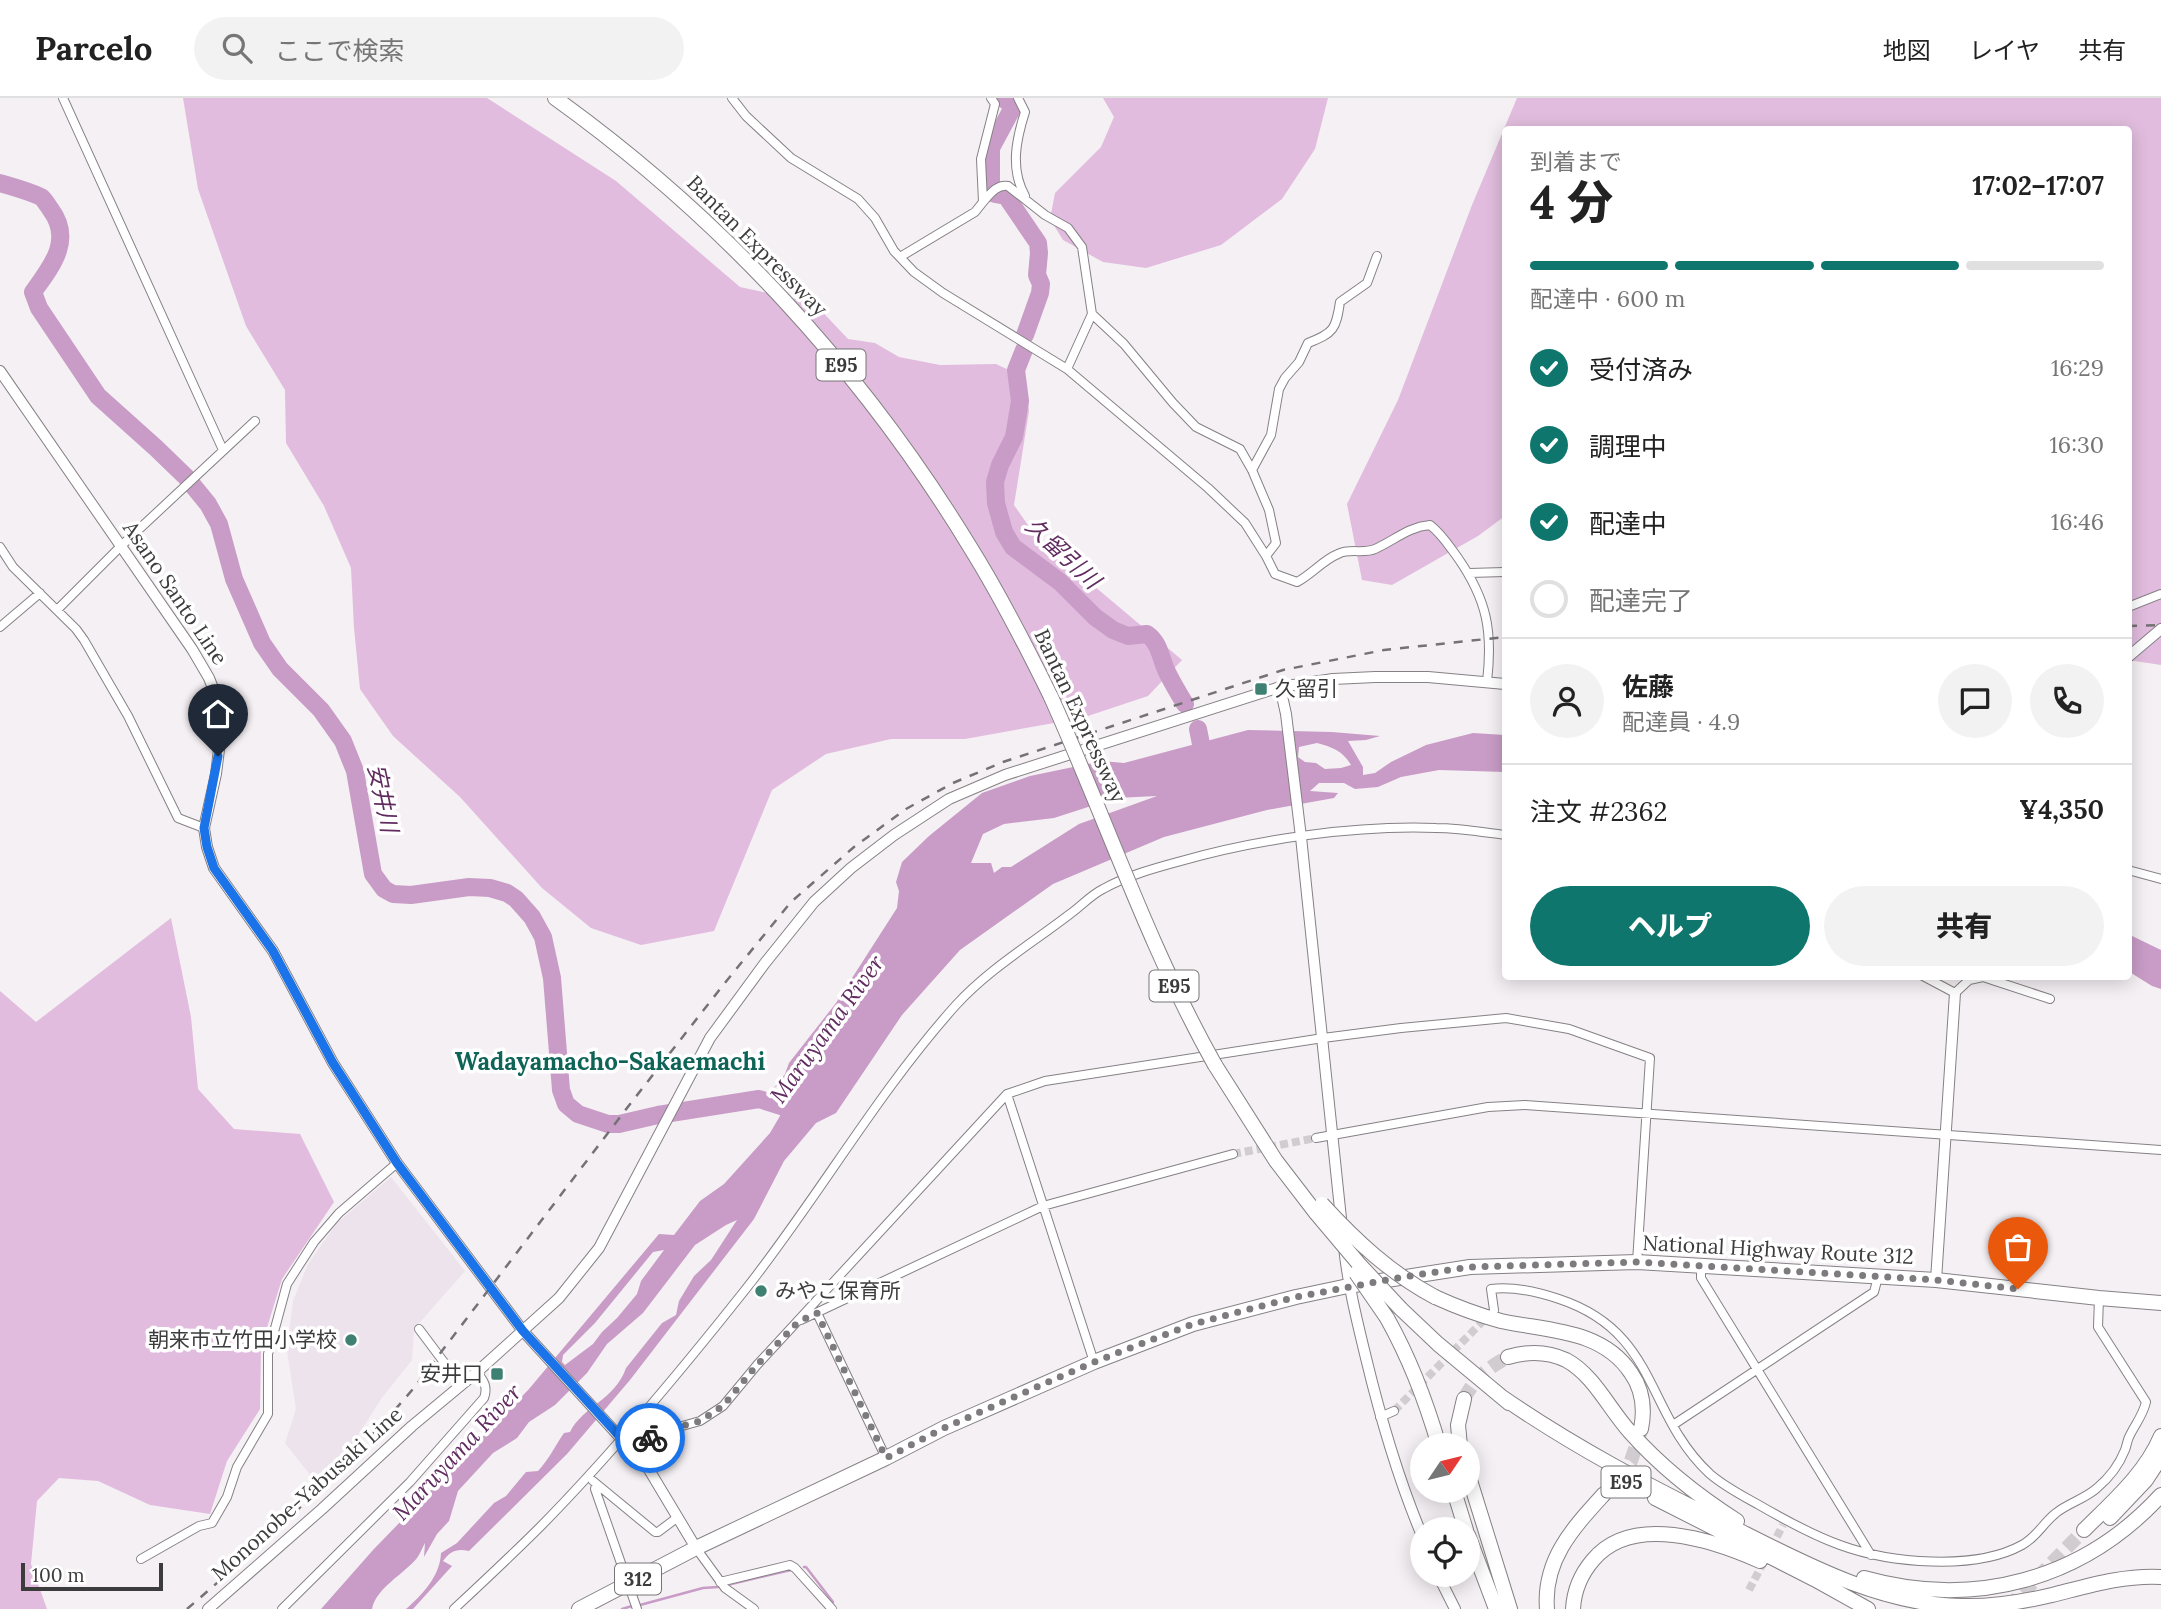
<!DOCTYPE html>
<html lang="ja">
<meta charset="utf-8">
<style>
body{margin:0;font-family:Lora,"Noto Sans JP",serif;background:#f2f2f2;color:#222;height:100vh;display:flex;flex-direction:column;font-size:26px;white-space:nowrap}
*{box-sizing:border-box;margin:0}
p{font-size:23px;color:#767676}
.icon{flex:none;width:38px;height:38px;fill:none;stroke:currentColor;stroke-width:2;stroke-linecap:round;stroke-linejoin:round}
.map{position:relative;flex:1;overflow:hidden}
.details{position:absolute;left:1502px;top:28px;width:630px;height:854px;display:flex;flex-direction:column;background:#fff;border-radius:7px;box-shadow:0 4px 18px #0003}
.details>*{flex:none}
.needle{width:46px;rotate:55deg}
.tools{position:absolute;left:1410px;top:1335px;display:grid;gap:14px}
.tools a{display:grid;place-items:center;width:70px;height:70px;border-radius:50%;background:#fff;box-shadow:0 4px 18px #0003;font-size:35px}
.scale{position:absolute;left:21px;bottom:18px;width:142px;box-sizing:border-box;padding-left:7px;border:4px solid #3d3c3d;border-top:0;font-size:19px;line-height:24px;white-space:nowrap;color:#3d3c3d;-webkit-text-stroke:5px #fff;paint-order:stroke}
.pin{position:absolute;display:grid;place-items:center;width:60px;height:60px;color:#fff;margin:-72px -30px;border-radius:50% 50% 50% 0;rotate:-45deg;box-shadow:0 0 7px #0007}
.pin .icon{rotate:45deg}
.courier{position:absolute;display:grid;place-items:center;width:70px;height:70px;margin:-35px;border:5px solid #1a73e8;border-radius:50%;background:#fff;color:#222;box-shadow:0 2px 9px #0007}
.overview em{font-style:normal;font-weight:800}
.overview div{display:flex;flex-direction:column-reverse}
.overview{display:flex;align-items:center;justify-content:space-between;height:119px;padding:0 28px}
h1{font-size:46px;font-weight:800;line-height:52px}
.bar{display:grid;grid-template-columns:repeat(4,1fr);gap:10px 7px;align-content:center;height:84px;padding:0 28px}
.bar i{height:9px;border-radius:5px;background:#e0e0e0}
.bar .active{background:#0f766e}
.bar p{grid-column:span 4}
.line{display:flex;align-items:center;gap:18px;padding:0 28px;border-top:2px solid #e0e0e0}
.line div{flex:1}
.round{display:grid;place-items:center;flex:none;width:74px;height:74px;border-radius:37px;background:#f2f2f2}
ol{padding:0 28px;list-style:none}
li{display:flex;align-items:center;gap:21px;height:77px}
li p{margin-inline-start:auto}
li .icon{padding:7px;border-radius:50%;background:#0f766e;color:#fff;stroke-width:4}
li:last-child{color:#767676}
li i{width:38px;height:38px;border:4px solid #e0e0e0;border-radius:50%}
.button{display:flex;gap:14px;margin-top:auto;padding:14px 28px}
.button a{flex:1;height:80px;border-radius:42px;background:#0f766e;color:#fff;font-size:28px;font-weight:800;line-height:80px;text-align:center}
.button a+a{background:#f2f2f2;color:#222}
header{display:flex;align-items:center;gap:42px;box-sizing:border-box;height:98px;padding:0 35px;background:#fff;border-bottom:2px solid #e0e0e0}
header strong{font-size:33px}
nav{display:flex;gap:38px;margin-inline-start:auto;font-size:24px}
.search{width:490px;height:63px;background:#f2f2f2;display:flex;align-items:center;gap:18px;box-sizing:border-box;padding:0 24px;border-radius:38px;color:#767676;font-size:26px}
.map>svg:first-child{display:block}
.built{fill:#ede3ec}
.green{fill:#e1bcde}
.water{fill:#c89cc6;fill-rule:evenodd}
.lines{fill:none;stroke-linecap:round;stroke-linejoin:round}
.stream{stroke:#c89cc6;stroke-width:2.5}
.river{stroke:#c89cc6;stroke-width:18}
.street-tunnel{stroke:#d0cccf;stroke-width:8;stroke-dasharray:8 4;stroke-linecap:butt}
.highway-tunnel{stroke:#d0cccf;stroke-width:14;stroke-dasharray:14 7;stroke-linecap:butt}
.street-casing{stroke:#858185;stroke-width:10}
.secondary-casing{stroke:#858185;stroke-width:12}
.highway-casing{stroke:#858185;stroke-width:16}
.street{stroke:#fff;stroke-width:8}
.secondary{stroke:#fff;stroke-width:10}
.highway{stroke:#fff;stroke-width:14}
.rail{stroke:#747274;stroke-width:2.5;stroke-dasharray:9 9;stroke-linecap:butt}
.highway-bridge-casing{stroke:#858185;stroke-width:16;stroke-linecap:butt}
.highway-bridge{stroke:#fff;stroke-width:14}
.done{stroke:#7d7b7d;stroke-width:7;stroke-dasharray:0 12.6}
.route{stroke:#1a73e8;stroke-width:9}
.poi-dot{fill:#3e8172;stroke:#fff;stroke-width:2.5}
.labels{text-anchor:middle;stroke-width:7;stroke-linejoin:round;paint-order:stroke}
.shield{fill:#fff;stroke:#777677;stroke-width:2}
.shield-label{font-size:19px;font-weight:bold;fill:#3d3c3d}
.street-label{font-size:21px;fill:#3d3c3d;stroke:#fff}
.poi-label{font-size:21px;fill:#3d3c3d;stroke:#fff;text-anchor:start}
.water-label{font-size:23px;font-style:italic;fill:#612b60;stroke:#fff}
.quarter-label{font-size:24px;font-weight:bold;fill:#0e6557;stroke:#fff}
</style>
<header>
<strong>Parcelo</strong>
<div class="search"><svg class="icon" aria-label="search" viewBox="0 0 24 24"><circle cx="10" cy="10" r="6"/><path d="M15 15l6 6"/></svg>ここで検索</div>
<nav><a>地図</a><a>レイヤ</a><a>共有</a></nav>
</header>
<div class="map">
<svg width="2161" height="1511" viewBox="0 0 2161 1511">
<rect width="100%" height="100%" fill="#f5f0f4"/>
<path class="built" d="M391,1079l74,94 -51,58 -2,31 -31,39 -29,46 -37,36 -30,-38 11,-34 -9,-58 6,-50 15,-37 29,-41z"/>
<path class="green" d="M183,0h304l129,83 124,106 74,16 34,36 27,4 24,14 41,8 56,-1 28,13 5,34 -15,94 23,33 145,122 -34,36 -66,22 -117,21h-74l-65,15 -54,36 -58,141 -73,14 -50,-17 -49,-40 -82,-91 -67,-61 -33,-47 -6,-61 -3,-60 -27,-62 -38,-63 -1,-53 -39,-64 -48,-137z
M1103,0h225l-13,51 -33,50 -61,46 -75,23 -43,-6 -40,-22 -13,-21 5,-26 46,-46 13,-30z
M1517,0h644v567l-33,-5v-530h-623v386l-27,20 -86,49 -30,-5 -15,-76 51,-104 74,-195z
M171,820l20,99 7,72 36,40 66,5 34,68 -52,77 -21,68 -1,62 -33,52 -17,53 -60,-9 -52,-24 -39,-3 -22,23 -6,63 16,45h-47v-618l36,31z"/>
<path class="water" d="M1248,632l84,2 48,4 -14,4 -18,1 15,26v8l12,-2 16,-11 35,-17 47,-12 32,2v37l-66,-2 -38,7 -23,10 -23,2 -11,-6h-25l-9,8 28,2 -4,5 -67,12 -103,27 -111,47 -93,66 -58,65 -66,98 -20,10 -32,38 -30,58 -124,161 -63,74 -98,97c-12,-3 -19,0 -26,10l9,5 -39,43h-7c17,-15 34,-33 35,-56l16,-10 37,-40 12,-7 20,-24 12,-1c11,-12 17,-25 26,-38l6,-1c13,-26 45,-32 56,-64l36,-45 14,-8 3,-14 15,-25 17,-16 26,-40 -11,5 -31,20 -52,68 -36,31 -20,29 -32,32 -26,17 -12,16 -24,15 -35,38 -9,30 -12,13 -13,23 1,-14c-3,5 -5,11 -8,15 -13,16 -41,30 -45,51h-51l52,-59 156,-161 130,-155 15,1 26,-34 24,-17 46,-51 28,-48v-6h-10l-14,9 11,-14 4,-11 47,-60 61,-95 2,-17 -3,-9 6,-20 27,-26 53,-43 48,-17 72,-15 22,2zM1317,645c15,4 26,8 34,22l-10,3 -16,1 -9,-6 -11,-1 -7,-5 1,-10zM1157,698l-78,28 -68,43h-9l-8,6 -3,-10h-20l12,-29 21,-10 50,-6 62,-20zM664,1152l-23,31 -4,13 -20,24 -15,14 -9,12 -28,21 -3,-3 1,-7 32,-32 58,-71z
M2128,836l33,16v39l-9,-3 -24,-15z"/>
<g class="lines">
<path class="stream" d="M804,1469h2l27,35
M727,1487l64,-15
M640,1507l63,-17 15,-1
M622,1511l10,-3"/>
<path class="river" d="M1003,0l7,6 2,5 -21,39v39l4,7 11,2 32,47 1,10 -2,22 4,9 -1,9 -15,42
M0,85c13,4 29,8 41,14 4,3 7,9 10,13 22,30 1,56 -18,82l6,16 59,88 58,52 30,29 22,27 11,20 15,55 28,64 18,26 41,41 22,31 12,30 18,103 11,15 9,5 18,1 58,-8 21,1 17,5 9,6 16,18 11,20 9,41 9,112 5,14 12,10 30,10h11l39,-9 101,-16 41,13
M1024,252l-8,20 4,31 -6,36 -14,28 -5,17 1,21 8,29 9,15 47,35 35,35 18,13 15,6 19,-2c14,10 13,25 21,40 5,10 11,20 17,30
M1198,631l7,35"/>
<path class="street-tunnel" d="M1233,1056l83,-16
M1394,1313l94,-95
M1749,1492l34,-65"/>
<path class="highway-tunnel" d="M1464,1301c10,-20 25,-32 44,-42
M1604,1396l27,-33 10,-30
M2008,1510l76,-78"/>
<defs>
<path id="street" d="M63,0l160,352
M732,0l14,18 45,42 67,41 17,19 19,33 20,21 29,21 124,76 141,119 37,35 21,33 9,18 22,8c15,-8 26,-22 41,-28 11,-6 26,0 37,-5 20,-9 33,-22 55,-24 12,9 19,21 28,33 29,42 35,73 29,124
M1018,0l7,14c-9,28 -15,57 0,84
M983,104c7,-8 14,-18 25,-16l37,29 23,13 14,19 10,67 32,30 49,59 23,24 44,22 12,21 17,40 7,33 -10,13
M900,159l75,-45 8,-10 -2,-43 14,-55 -4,-6
M1067,271l25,-55
M1252,372l19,-35 8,-46 6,-11 14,-16 9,-19c26,-10 28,-14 32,-41l27,-19 10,-27
M0,449l13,20 63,62 8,11 44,76 50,102 26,10
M1469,475l36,-1
M2128,509l33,-13
M57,512l64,-64 134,-125
M0,529l40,-34
M2128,772l33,9
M1923,878l32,17 14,-13 14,-3 67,22
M1007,996l87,268
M1316,1040l172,-31 37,-2 636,45
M1701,1168v12l170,277
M1494,1212l-3,-21c22,-3 47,3 68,10 100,33 86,115 151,175 15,13 33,22 49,31 26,15 53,30 81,40 49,18 135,26 182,0 15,-8 21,-22 34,-32 12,-10 29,-14 41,-25 12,-10 22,-23 28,-38 2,-5 2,-10 5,-15 6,-12 13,-20 16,-33l-48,-75 1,-29
M817,1215l69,145
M801,1222l242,-114 190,-52
M419,1231l42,56
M1380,1319l14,-6
M1673,1327l201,-133 4,-15
M622,1341l15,-3 17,2 21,-10 25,-7 23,-15 34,-41 250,-271 38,-13 278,-43 78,-10 105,-10 63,11 81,29 -13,204
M593,1383l62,51h3l20,-15
M596,1386l-1,5 42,120
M696,1450l29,40 29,21
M141,1461l58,-33 13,-3 15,-26 10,-30 31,-53v-60l19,-70 27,-42 25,-29 58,-50
M720,1484l70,-17 5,3 37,41
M282,1511l128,-127 74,-84c4,-11 0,-17 -7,-26
M454,1511c29,-27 58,-54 86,-82 73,-74 140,-155 205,-237 73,-92 132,-197 211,-285 33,-36 75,-61 114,-91 11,-8 21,-19 33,-25 23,-13 52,-21 78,-28 77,-22 175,-36 255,-33 23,0 46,4 69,7"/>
<path id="secondary" d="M0,273l192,278 17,29 11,28 2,19 -6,49 -12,54 3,19 7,21 59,83 60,112 64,100 126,168 125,137 48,80
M2128,559l33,-28
M1280,589l6,27 15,123 41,391
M1344,1149c4,38 13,74 22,111 15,62 32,121 57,180
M1936,1182l19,-287
M1438,1477l17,34
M208,1511l114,-100 90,-83 65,-54 82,-74 40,-50 111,-210 55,-75 49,-61 37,-34 43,-33 55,-36 56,-24 275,-88 53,-8 42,-2h53l77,7"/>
<path id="highway" d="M555,0c167,120 308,273 415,449 30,48 56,99 81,150
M1215,967l61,96 40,52
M1435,1199c22,10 43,18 66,24 46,10 101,8 130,52 12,17 14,36 10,56
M1401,1211l37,35 71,59
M1387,1220c23,41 39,83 52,128
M1508,1259c20,-6 39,-6 58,3 28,15 43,49 64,72 31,35 68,64 107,89
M1502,1299c71,49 145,88 222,126 74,37 154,82 238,83 31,1 60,-4 90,-11 36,-9 71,-20 109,-18
M1460,1348l-2,-21 6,-26
M1468,1376l42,135
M1454,1393l12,39
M1655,1400l159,81 54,30
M2110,1420l36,-38 15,-23
M2084,1432c28,-28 61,-56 77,-94
M1468,1437l28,74
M1864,1480c110,31 219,2 297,-83
M579,1511l117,-61 190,-90 58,-30 150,-66 99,-38 103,-27 52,-11 122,-19 167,-5 299,18 163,18 62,5
M1547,1511c-4,-49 26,-81 57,-115
M1573,1511c1,-19 8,-35 20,-49 39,-47 120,-20 167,1"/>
</defs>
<use href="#street" class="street-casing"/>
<use href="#secondary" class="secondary-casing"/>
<use href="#highway" class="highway-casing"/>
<use href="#street" class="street"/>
<use href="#secondary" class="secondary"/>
<use href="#highway" class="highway"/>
<path class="rail" d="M2128,528l33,-1
M187,1511c80,-69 157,-139 226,-220l214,-281 97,-124 67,-82 63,-55 52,-38 47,-26 50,-21 280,-92 101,-20 121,-13"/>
<defs>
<path id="highway-bridge" d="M1051,599c55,122 98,251 164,368
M1322,1106c34,37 68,69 113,93
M1316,1115l43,51 42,45
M1356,1175l31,45"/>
</defs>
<use href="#highway-bridge" class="highway-bridge-casing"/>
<use href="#highway-bridge" class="highway-bridge"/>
</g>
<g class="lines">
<path class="done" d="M650,1340l25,-10 25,-7 23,-15 34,-41 41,-43 19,-9 69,145 58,-30 86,-38 64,-28 99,-38 103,-27 107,-20 67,-10 167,-5 299,18 82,9"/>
<path class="route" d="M218,658l-14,72 3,19 7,21 59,83 60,112 64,100 126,168 99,108 15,-3 13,2"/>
</g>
<g class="poi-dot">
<rect x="1254" y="584" width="14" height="14" rx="3.5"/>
<circle cx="761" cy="1193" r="7"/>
<circle cx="351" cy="1242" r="7"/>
<rect x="490" y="1269" width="14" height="14" rx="3.5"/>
</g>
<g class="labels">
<g class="shield">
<rect x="816.5" y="251.5" width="49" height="31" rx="5"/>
<rect x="1149.5" y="872.5" width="49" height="31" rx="5"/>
<rect x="1601.5" y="1368.5" width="49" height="31" rx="5"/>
<rect x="615" y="1465.5" width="46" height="31" rx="5"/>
</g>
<g class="shield-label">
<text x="841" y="274">E95</text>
<text x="1174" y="895">E95</text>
<text x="1626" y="1391">E95</text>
<text x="638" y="1488">312</text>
</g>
<g class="street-label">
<text transform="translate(757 148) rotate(45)" y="7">Bantan Expressway</text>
<text transform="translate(175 495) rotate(56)" y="7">Asano Santo Line</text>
<text transform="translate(1080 618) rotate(65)" y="7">Bantan Expressway</text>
<text transform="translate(1778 1152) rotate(3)" y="7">National Highway Route 312</text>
<text transform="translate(307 1396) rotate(-42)" y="7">Mononobe-Yabusaki Line</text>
</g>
<g class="poi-label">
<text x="1275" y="598">久留引</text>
<text x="775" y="1200">みやこ保育所</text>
<text x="337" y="1249" text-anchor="end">朝来市立竹田小学校</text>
<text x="483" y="1283" text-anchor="end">安井口</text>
</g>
<g class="water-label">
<text transform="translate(1063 455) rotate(43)" y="8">久留引川</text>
<text transform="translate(383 700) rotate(78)" y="8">安井川</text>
<text transform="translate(827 931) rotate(-54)" y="8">Maruyama River</text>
<text transform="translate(457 1354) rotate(-47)" y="8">Maruyama River</text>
</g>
<g class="quarter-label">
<text x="610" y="972">Wadayamacho-Sakaemachi</text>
</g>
</g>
</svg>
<div class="tools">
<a><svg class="needle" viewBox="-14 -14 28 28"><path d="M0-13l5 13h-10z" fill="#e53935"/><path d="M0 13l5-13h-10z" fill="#767676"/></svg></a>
<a><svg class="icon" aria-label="locate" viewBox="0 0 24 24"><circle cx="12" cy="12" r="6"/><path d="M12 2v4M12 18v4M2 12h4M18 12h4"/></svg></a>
</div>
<div class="scale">100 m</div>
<div class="pin" style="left:2018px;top:1191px;background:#ea580c"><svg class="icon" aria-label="bag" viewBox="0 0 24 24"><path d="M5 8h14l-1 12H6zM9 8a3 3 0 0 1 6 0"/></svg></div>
<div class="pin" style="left:218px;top:658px;background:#1f2937"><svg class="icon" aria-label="home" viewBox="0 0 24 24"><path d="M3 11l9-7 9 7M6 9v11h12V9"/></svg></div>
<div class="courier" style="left:650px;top:1340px"><svg class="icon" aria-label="bike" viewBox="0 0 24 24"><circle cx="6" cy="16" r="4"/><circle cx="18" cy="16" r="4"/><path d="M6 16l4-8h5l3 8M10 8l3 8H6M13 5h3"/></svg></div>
<section class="details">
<div class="overview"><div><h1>4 分</h1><p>到着まで</p></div><em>17:02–17:07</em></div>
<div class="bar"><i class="active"></i><i class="active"></i><i class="active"></i><i></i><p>配達中 · 600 m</p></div>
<ol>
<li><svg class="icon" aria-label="check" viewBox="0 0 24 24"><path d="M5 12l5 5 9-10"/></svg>受付済み<p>16:29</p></li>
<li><svg class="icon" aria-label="check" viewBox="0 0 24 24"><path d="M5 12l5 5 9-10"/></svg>調理中<p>16:30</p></li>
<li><svg class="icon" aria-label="check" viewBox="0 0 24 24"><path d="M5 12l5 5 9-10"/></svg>配達中<p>16:46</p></li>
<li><i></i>配達完了</li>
</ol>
<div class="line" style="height:126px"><a class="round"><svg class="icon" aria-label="person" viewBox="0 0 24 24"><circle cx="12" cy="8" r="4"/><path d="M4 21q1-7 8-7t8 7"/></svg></a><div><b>佐藤</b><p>配達員 · 4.9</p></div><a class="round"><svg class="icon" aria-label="chat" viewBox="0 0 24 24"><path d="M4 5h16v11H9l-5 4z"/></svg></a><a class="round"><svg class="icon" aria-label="phone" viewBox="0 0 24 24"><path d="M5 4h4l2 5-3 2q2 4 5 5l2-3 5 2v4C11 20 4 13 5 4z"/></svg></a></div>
<div class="line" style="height:91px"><div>注文 #2362</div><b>¥4,350</b></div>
<div class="button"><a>ヘルプ</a><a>共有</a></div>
</section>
</div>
